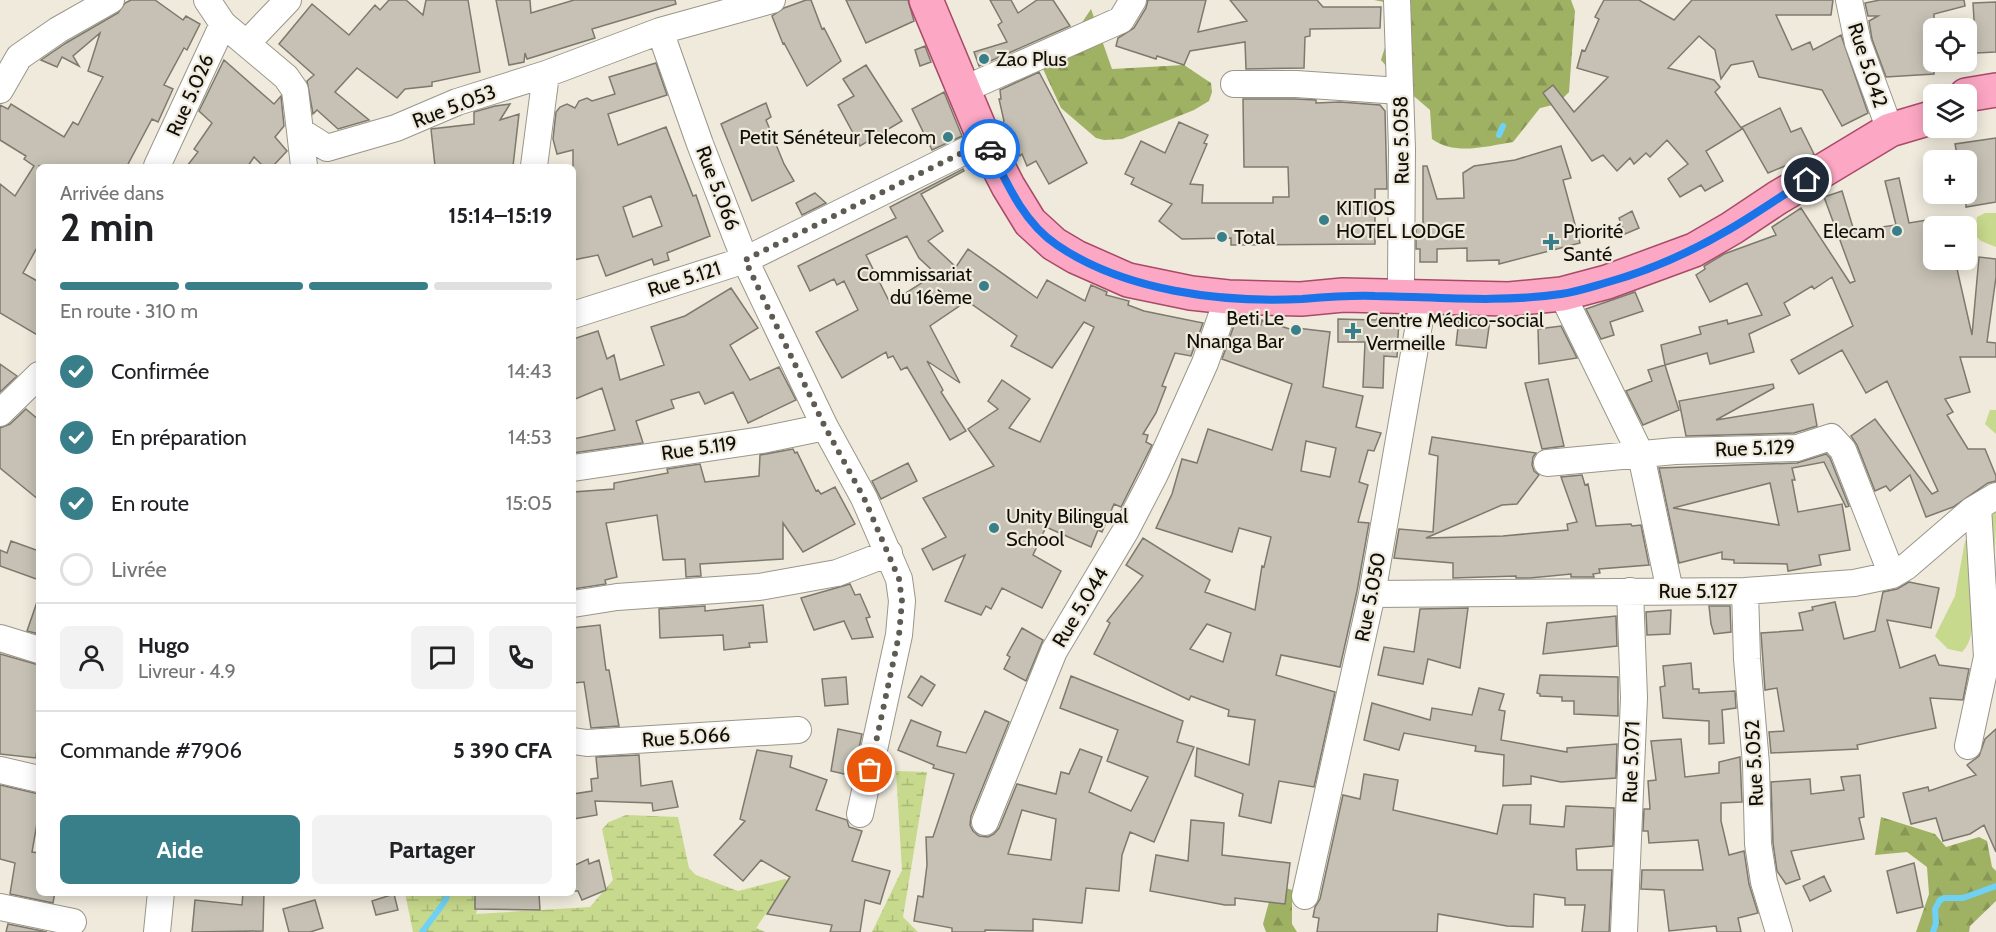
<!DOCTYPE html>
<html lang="fr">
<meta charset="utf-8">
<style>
body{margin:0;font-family:Cabin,sans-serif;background:#f2f2f2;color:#202124;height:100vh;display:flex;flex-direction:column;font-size:22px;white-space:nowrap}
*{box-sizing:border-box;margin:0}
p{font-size:20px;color:#757577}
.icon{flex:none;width:33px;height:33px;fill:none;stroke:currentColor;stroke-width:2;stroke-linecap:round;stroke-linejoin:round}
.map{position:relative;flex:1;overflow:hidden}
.drawer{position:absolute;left:36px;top:164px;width:540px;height:732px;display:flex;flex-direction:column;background:#fff;border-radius:9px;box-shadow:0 3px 15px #0003}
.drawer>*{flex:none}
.tools{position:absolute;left:1923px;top:18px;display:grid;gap:12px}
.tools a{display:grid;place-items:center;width:54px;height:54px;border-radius:9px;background:#fff;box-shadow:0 3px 15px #0003;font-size:30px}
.pin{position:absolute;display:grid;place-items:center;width:51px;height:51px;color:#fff;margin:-26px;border:3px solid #fff;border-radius:50%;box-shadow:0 2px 6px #0007}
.courier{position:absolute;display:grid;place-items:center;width:60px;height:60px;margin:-30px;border:4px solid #1a73e8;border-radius:50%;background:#fff;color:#222;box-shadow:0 2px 8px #0007}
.overview em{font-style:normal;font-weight:700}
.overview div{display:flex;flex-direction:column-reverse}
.overview{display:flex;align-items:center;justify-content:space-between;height:102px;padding:0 24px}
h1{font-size:39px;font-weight:700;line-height:45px}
.bar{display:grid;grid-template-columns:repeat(4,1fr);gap:9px 6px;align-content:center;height:72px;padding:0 24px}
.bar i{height:8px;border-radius:4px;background:#e0e0e0}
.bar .selected{background:#387f89}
.bar p{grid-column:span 4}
.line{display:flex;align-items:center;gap:15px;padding:0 24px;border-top:2px solid #e0e0e0}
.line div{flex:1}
.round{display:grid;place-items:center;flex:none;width:63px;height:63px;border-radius:9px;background:#f2f2f2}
ol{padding:0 24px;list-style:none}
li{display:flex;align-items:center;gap:18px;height:66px}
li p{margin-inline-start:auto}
li .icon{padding:6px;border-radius:50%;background:#387f89;color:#fff;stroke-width:4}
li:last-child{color:#757577}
li i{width:33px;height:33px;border:3px solid #e0e0e0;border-radius:50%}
.cta{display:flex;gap:12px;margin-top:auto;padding:12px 24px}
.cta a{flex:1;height:69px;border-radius:9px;background:#387f89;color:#fff;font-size:24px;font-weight:700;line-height:69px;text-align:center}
.cta a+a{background:#f2f2f2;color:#202124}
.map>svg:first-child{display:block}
.grass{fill:#c7d98c}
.forest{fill:url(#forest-firs)}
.wetland{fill:url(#wetland-marsh)}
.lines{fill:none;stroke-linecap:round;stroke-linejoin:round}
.stream{stroke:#6fd2f5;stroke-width:6}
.building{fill:#c6c1b4;stroke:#7d796c;stroke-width:1.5;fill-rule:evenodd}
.minor-casing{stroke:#9a9689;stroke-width:28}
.major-casing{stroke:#a84b68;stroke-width:36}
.minor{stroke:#fff;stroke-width:26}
.major{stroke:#fca7c3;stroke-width:33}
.done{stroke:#5e5b53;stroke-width:6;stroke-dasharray:0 10.8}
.route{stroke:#1a73e8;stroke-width:8}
.poi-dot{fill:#387f89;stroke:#efeadc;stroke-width:2}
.labels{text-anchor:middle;stroke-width:4.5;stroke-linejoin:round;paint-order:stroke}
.poi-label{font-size:20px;fill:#100e09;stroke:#efeadc;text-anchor:start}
.street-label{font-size:20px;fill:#100e09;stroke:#efeadc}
</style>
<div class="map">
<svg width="1996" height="932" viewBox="0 0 1996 932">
<defs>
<pattern id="forest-firs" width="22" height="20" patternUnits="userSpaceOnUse" patternTransform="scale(1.5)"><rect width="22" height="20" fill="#9fb162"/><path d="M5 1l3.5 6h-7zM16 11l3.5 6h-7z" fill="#889754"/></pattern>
<pattern id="wetland-marsh" width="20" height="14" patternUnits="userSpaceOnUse" patternTransform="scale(1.5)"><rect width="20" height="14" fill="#c7d98c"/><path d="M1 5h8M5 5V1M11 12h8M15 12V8" fill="none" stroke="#aab977"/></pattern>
</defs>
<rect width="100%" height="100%" fill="#efeadc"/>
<path class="grass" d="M1985,213h11v34l-15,-6 -6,-6 2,-18z
M1990,410h6v24l-11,-10z
M1996,505c0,24 0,51 -6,74 -4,12 -12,22 -15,34 -4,15 -2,28 -13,39l-14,-3 -13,-13 20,-40 10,-55z"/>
<path class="forest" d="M1374,0h197l4,11 -6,81 -12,12 -17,4 -27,34c-26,4 -58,14 -81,-3l-2,-29 -22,-19 -27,-31 11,-35 -1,-17 -7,-6z
M1091,9l21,60 72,-4 27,18 1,9 -3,9 -15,9 -72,29 -18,1 -8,-2 -35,-30 -23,-50 29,-13z
M1881,817l54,17 11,13 33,-10 8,4 5,26 4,4v30l-26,25 -1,6h-53l13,-38 -2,-27 -20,-15 -32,3z
M1283,887l9,3v34l5,8h-31l-3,-8 7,-26z"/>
<path class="wetland" d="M896,771l31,1 -24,145 15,15h-46l30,-62z
M626,815l52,2 11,51 7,7 42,16 47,-12 7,4 -16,16 -20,29 10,4h-353l-8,-39h76l-5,21 114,-7 23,-27 -11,-51 7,-7z"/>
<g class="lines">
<path class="stream" d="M1499,135l4,-9
M422,932l21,-28 6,-12
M1933,932l3,-9 -1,-14 5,-9 4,-2h19l33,-12"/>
</g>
<path class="building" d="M131,0h24l28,20 3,-4 14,8 -13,26 -3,-2 -20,37 9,4 -15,33 -6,-3 -25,47h-88v78l-16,29 16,9v54l-39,-23v-129l15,12 19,-30 -10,-7 2,-3 -26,-16v-35l8,4 3,-5 53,33 9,-15 5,3 25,-48 -15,-6 12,-38 -27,23 6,10 -17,-9 -5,10 -16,-7 25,-17 52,-30 7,-10z
M389,0h17l17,15 3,-15h42l12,72 -48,10v4l-27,3 -8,9 -40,-30 -22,24 34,28 -31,9 -21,-19 -4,4 -6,-33 7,-6 -35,-31 33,-40 37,31 26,-30 5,5z
M496,0h34l1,13 43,-13h101l1,4 -84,25 3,9 -68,21 -2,-6 -1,9 -15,3z
M806,0h5l11,29 2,-1 17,33 -34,25 -23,-43 -1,1 -11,-28 12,-8z
M846,0h62l6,21 -48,22z
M990,0h21l7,13 19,-13h16l17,26 -91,40 -5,-14 33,-10 -9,-17 4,-3z
M1148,0h58l-8,32 49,-11 -17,-21h87l6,7h58l-1,21 -70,1v7l-5,1 -1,31 -58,1 -1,-27 -55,9 -6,14 -27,-9 -1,3 -40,-13 2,-8 16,-10 12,-20z
M1604,0h35l35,20 18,-20h141l-2,15h-55l16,35 18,-8 3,8 28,-15 27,78 -26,13 -20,-36 -63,-13 -6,-16 -22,4 -10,14 -6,-29 -16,-14 -31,32 46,12 6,7 -5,5 27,37 -36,22 17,30 -18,10 -4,-6 -21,12 -12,-18 20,-15 -21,-24 -17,17 -4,-4 -12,11 -4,-6 -13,13 -14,-16 -11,6 -49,-68 10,-8 21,27 34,-35 -31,-9 5,-18 3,1 14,-32 -4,-2z
M1880,0h84l1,6 -31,8v60l-48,3 -14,-38 -3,-18 9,-5h-10l-3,-13z
M1996,2v50l-20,1 -3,-50z
M925,46l6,16 -11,4 -5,-16z
M224,60l50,44 7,-8 3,30 -9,11 12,14 -14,15h-10l-9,-9 -6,9h-61l11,-14 -4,-3 18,-26 -13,-12z
M656,63l11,32 -59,19 10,31 48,-18 27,69 3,-1 14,41 -43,17 2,7 -15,5 -2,-6 -46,17 -8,-21 -25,5v-110l-16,4 -4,-15 3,-27 4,-5 7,-3 8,4 4,-7 8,-3 5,3 23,-7 -6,-17zM651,196l11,30 -29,11 -10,-30z
M866,65l36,56 -42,25 -22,-41 16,-9 -11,-17z
M1039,72l48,91 -38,21 -13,-23 -9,5 -5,-12 -2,2 -9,-19 -4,1 -4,-15 1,-2 -5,-22h2l-1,-9z
M944,92l18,44 -30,14 -20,-41z
M1243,99h52l21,1v3l24,-1 40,3 5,6 2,78h-12v55l-144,1v-7l-49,1 -23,-18 13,-17 -41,-20 3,-6 -9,-4 16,-33 24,12 14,-31 29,13 -4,8 3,1 -17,40 13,1 -1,18h71v-6h16l-1,-30h-44z
M766,103l5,14 -5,3 18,44 10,17 -42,20 -31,-77z
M510,104l-10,16 19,-6 -6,52h-78l-4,-37 43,-5v-12l21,-6z
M1780,108l11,24 10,-4 13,26 -46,19 -26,-46z
M1996,138v64l-30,5v-47h-8l-3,-16z
M1561,146l10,32 -8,2 17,63 -81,21v-4l-32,1v-13l-30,1v13h-17v-13h-4v-23h7v-60h4l10,33 27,-1 -1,-25 11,-7 41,-6z
M963,169l1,2 -43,23 22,37 -15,10 28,26 12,-18 69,49 10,-18 38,21 6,-16 16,7 -1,3 23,6 -1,4 16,6 59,12 -12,33 -16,-3 -13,33 4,1 -10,26 -13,21 5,1 -2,7 6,3 -31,62 -7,-3 -12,28 -4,-2 -7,17 -45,-20 -13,28 28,16 -19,37 -40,-20 -11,21 -5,-3 -5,9 -36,-14 20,-46 -32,15 -11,-21 24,-12 -23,-39 71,-32 -26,-37 30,-20 -10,-8 14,-21 28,19 -21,29 31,14 54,-115 -10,-5 -32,46 -41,-22 6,-10 -50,-35 -37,25 30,57 -33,-22 16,29 -2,2 25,39 -16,9 -43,-73 -6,3 -8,-14 -5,2 -2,-6 -44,26 -26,-46 42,-22 -14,-29 -7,4 -3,-6 -24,12 -12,-25 98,-48 -6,-11zM907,236l12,22 17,16 -46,29 -24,-48z
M1899,178l10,45 25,-4v41h21l17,75 7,-78 17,2v18l-9,65 9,1v14h-36l10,35 -25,7 8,13 -6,3 21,34h17l11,27v5l-8,2 -35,24 -27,10 -16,-42 -20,16 -4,-5 -11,5 -18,-46 -6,-9 24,-17 57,75 6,-3 -51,-110 -21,12 -24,-43 -43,24 -8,-14 62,-34 -21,-49 -18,12 -2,-3 -28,17 6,12 -41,19 5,18 -44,12 -3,-11 -42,12 -4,-20 40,-11 -2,-7 28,-7 1,4 34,-9 -15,-32 -37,19 -14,-27 9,-6 -1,-3 20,-12 52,-19 -4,-8 29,-19 49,75 5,-2 -31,-84 18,-6 12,40 42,-6 -11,-44z
M815,193l11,10 -24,12 -6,-12z
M1632,211l7,17 -14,6 -6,-16z
M731,288l27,40 -28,17 20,35 29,-13 17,33 -48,23 -15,-31 -28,12 -6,-12 -28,8 3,8 -38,13 7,22 -70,10v-14l42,-9 -13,-42 -29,12v-61l25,-8 9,28 7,-4 6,25 44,-15 -13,-38 34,-11z
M1635,292l8,19 -33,11 4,13 -13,4 -15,-30z
M1377,316l22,2 -2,39 -13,-1 -1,32 -20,-1 2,-45h-27v-23l39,1z
M1237,317l24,8 1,-5 34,11 1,-3 33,4 -7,55 40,9 -7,31 25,6 -7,18 -6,-1 -9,32 9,3 -10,37 11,1 -12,68 -17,76 -59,-12 -5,20 59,17 -21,95 -35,-6 -8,42 -32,-7 4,-22 -48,-18 2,-28 52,17 6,-45 -27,-4 1,-6 -38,-14 -2,4 -95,-46 16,-31 -3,-2 36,-45 -17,-11 17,-27 67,42 -5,12 50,18 7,-44 2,1 7,-30 -32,-9 -7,24 -76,-24 16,-34 10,-35 15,4 11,-34 64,21 20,-66 -70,-25zM1306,441l30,7 -6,29 -29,-6zM1207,624l24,9 -8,29 -33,-13z
M1459,319l31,1 -4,28 -30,-3z
M1561,326l16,32 -38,6 -1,-35z
M0,364l17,12 -17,16z
M1665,365l14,45 -36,15 -17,-34 26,-10 -4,-11z
M1548,379l16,67 -22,3 -17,-66z
M1773,384l1,4 -58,32 97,-16 4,22 -23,7 -108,3 -7,-35z
M26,409l13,11v80l-39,-32v-40l10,-4z
M1432,437l104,16 -3,4 -1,8 2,6 5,4 -22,29 -15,1 -76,33 77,-2 65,-6 -1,-6 10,-2 -16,-45 21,-2 3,10 3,-1 8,42 35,-2 1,2 9,-1 8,40 -50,4 1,4 -7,1 1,3h-23v-3l-41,4h-14v-2l-63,2v-15l-59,-5 5,-29 34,3 5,-76 -9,-2z
M793,449l2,4 2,-1 19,39 2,-1 3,4 14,-7 20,37 -52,28 -20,-29v36l-83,5 1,12 -15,1 -1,-18 -22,1 -6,-45 -51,8 11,54 -12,3 1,4 -33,5v-97l41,-3v-6l54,-10 -1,-4 33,-5 5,18 54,-6 1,-21z
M1826,454l4,4 19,48 -3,1 -22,-45 -32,6 3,12h-3l6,32 44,-8 8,46 -31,5 2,10 -33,6 -1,-7 -53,-1v-3l-12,-1v-7l-43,11 -20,-95 138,-5zM1770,483l9,42 -106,-17z
M908,463l9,18 -36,18 -9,-18z
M11,541l28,10v29l-39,-14v-16l7,3z
M1909,582l30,6 -8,40 -44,-8 13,48 35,-13 4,10 30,4 -6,31 -33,-2 6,30 -79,17 1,4 -87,4 -2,-21 15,-1 -7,-43 -12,2 -4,-57 42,-3 -4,-17 14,-3 -1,-3 23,-5 9,37 31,-8 8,-39 14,-3z
M850,584l5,11 5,-1 10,23 -4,1 7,19 -21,2 -8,-18 -30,9 -13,-32z
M37,602l2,1v31l-12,-3z
M763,605l4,37 -18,1 1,4 -26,3 -1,-15 -63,3 -1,-29 46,-3v5z
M1709,606h21l1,26 -17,2 -3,-10z
M1468,608l-8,60 -32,-9 -5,25 -45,-9 6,-28 30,5 6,-43z
M1671,610l-1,24 -23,1 -1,-23z
M1616,616l1,30 -74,8 4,-31z
M600,625l6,45h3l10,56 -28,2 -7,-46 -11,1v-55z
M1022,628l21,12 -17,41 -22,-12 6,-12 -3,-2z
M0,654l39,11v65l-3,28 -36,-4z
M1691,663l2,26h6v4l36,-2 1,17 -14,2 2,33 -15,1v-23l-46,-3 -3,-31 5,-1 -2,-20z
M1540,675l78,2v39l-44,-2v-13h-12v-4l-22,-1v-2l-3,-1z
M921,676l14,9 -13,21 -14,-9z
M1071,676l112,45 -6,21 17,5 -40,95 -24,-10 -8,23 -3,36 -33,-3 -4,35 -49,-4v12l-48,-1v2h-33v-4l-38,-7 4,-25 5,1 4,-32 -1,-28h7l21,-63 -21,-6 1,-3 -36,-15 13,-30 30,12 -4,14 29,7 19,-42 24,11 -38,94 -1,9 3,6 6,5 9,1 6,-3 5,-6 18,-44 39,10 5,-22 8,2 11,-25 22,8 -13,35 42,19 17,-34 -41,-16 11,-31 -58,-22zM1022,810l34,9 -5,41 -43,-6z
M846,677l2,27 -23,2 -3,-27z
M1479,688l25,6 -5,16 6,1 -4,29 66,12v-4l50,-4 -1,34 -55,4 -30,-6v8l-28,2 1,-31 -29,-4 1,-5 -72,-13 -5,17 -35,-10 8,-37 58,17 2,-12 40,7z
M838,729l24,5 -9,42 -22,-5z
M1996,729v123l-12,-27 -14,9 -27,7 -7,-23 -25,6 -8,-31 25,-6 1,4 47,-16 -9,-10 12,-9 6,-17z
M1681,739l4,38 34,-4v-11l21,-5 2,45 -21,1v18l8,34 15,-4 5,33 9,29 -20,5 3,14h-24l-1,-6 -47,5 -5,-41 -23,-1 1,-19h61l-5,-30 -49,3 -1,-12h-5l1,-22h6l-2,-28 8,-1 -5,-39z
M757,750l35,6 -2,11 37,13 -11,30 31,10 2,7 13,4 -10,30 38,10 -10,33 -15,-4 -5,32h-30l2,-7 -65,-11 23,-37 -29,-17 -18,21 -29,-26 31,-34 -5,-2z
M639,755l2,31 31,-5 6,26 -25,4 -1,-8 -57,-2 2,14 -24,4v-25l19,-3 -1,-12 7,-1 -2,-21z
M1364,774l34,6 -5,30 104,24 6,-29h28l-1,19 34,3 2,-21 48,2 -1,38 -37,3 1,21h35l-3,62h-27l3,-27h-20v-7l-31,-4 -1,33 -26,-1 -69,-12 -1,18h-120l2,-14 -6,-1 2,-10 5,-8 23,-104 17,4z
M1860,775l4,42 -5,1 5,21 -73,12 9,28 -14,5 -9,-13 -4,-28 -2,-61 39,-3 1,15 33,-4 -3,-13z
M0,785l39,9v18l-7,40 7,1v39h16l-2,11 -43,-9 5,-31 -15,-4z
M1191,820l33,3 -2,32 68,8 -5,41 -50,-6v7h-10l-75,-14 6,-36 32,6z
M588,859l1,5 10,-4 7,30 -24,10 -4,-9h-5v-25z
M1914,863l9,44 -26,6 -10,-42z
M1824,876l7,15 -21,10 -7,-15z
M243,892h21l-1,39 -71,1 3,-32 47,5z
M475,892l64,2 1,16 -65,-1z
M394,894l4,16 -22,5 -4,-14z
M315,900l8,28 -13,4h-21l-6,-23z
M8,924l39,8h-41z"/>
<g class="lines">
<defs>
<path id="minor" d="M207,0l16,24 63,53 9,13 5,41 27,17 69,-20 61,-26 89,-28 114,-43 112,-31
M1397,0l5,149 -1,132
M1849,0l9,43 32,87
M660,31l40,113 45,116 80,167 39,71 35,81 3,22 -3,34 -39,179
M247,43l41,-43
M1234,84h62l104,7
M974,85l147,-65 12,-20
M0,90l19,-33 39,-27 53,-30
M300,131l4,35
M157,166l66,-142
M534,166l12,-92
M1562,294l79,161 29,136
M573,315l172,-55 240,-119
M0,413l39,-38
M1547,463l128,-12 122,-3 34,-11 12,13 49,125
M573,468l189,-28 63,-13
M1745,591l2,68 9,105 2,80 6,38 15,50
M1372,594l373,-3 109,-8 38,-8 15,-9 64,-55 25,-15
M573,604l44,-7 142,-10 78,-14 52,-20
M0,638l39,12
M573,741l14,2 211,-13
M1968,746l19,-89 -9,-150
M0,770l39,9
M985,822l69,-171 72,-121 29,-56 50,-111 23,-66
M1305,896l67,-302 52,-298
M0,907l73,15
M157,932l4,-40
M1624,932l10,-234 -4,-107"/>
<path id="major" d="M926,0l59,141 23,45 22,36 24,22 22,13 52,23 63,13 37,4 73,2 42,-4 166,4 53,-5 45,-12 87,-32 38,-22 45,-30 113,-68 44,-13
M1966,95l30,-5"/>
</defs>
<use href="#minor" class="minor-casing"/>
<use href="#major" class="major-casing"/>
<use href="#minor" class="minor"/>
<use href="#major" class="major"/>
</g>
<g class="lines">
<path class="done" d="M870,770l29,-135 3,-34 -3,-22 -35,-81 -39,-71 -80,-167 241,-119 4,8"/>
<path class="route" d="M990,149c17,35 34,74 67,96 67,46 165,58 245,54 24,-2 48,-4 73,-3 61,1 125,7 186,-2 15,-2 30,-7 44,-11 44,-12 86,-31 125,-54 26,-15 51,-33 77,-49"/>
</g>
<g class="poi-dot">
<circle cx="984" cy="59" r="6"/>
<circle cx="948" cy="137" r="6"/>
<circle cx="1324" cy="220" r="6"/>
<circle cx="1897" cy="231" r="6"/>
<circle cx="1222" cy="237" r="6"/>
<path d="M1548 233h6v6h6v6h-6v6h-6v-6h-6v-6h6z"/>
<circle cx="984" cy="286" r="6"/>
<circle cx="1296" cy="330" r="6"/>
<path d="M1350 322h6v6h6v6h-6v6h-6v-6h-6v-6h6z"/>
<circle cx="994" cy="528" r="6"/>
</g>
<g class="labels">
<g class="poi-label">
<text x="996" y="66">Zao Plus</text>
<text x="936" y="144" text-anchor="end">Petit Sénéteur Telecom</text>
<text x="1336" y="215">KITIOS<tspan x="1336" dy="23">HOTEL LODGE</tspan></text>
<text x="1563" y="238">Priorité<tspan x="1563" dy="23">Santé</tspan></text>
<text x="1885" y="238" text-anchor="end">Elecam</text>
<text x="1234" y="244">Total</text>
<text x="972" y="281" text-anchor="end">Commissariat<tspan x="972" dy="23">du 16ème</tspan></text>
<text x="1284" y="325" text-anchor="end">Beti Le<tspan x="1284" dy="23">Nnanga Bar</tspan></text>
<text x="1366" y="327">Centre Médico-social<tspan x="1366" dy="23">Vermeille</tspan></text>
<text x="1006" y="523">Unity Bilingual<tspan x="1006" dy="23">School</tspan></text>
</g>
<g class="street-label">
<text transform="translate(1868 65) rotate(72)" y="7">Rue 5.042</text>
<text transform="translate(190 95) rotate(-66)" y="7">Rue 5.026</text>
<text transform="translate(454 106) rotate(-21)" y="7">Rue 5.053</text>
<text transform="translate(1401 140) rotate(-91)" y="7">Rue 5.058</text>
<text transform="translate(718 188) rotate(69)" y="7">Rue 5.066</text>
<text transform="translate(684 279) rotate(-18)" y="7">Rue 5.121</text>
<text transform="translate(699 448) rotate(-8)" y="7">Rue 5.119</text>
<text transform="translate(1755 448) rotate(-2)" y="7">Rue 5.129</text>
<text x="1698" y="598">Rue 5.127</text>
<text transform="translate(1370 597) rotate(-79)" y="7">Rue 5.050</text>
<text transform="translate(1080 607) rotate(-59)" y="7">Rue 5.044</text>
<text transform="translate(686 737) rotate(-4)" y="7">Rue 5.066</text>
<text transform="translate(1631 762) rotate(-88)" y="7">Rue 5.071</text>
<text transform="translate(1754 763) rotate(-93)" y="7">Rue 5.052</text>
</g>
</g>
</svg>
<div class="tools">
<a><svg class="icon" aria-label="locate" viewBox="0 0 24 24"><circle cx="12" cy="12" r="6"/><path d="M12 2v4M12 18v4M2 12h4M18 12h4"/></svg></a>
<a><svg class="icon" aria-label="layers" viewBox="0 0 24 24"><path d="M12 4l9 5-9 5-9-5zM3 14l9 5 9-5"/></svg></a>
<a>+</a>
<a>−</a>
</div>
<div class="pin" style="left:870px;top:770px;background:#ea580c"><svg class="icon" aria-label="bag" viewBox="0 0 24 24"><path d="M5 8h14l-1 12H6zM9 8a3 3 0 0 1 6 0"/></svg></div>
<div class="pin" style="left:1807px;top:180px;background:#1f2937"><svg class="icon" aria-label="home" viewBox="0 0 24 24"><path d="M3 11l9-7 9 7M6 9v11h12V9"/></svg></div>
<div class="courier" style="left:990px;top:149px"><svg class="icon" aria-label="car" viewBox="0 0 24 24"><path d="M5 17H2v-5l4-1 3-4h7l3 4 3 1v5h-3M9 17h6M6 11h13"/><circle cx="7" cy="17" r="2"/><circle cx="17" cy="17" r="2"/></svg></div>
<section class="drawer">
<div class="overview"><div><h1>2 min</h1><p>Arrivée dans</p></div><em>15:14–15:19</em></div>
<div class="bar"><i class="selected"></i><i class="selected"></i><i class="selected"></i><i></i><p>En route · 310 m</p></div>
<ol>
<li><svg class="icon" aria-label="check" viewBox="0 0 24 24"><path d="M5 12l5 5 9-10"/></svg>Confirmée<p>14:43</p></li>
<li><svg class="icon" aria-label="check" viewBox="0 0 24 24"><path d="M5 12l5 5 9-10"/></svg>En préparation<p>14:53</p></li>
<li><svg class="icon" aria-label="check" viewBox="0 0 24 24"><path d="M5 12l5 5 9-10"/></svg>En route<p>15:05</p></li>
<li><i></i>Livrée</li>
</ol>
<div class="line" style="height:108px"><a class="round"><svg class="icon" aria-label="person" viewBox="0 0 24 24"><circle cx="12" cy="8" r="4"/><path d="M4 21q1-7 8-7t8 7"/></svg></a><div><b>Hugo</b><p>Livreur · 4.9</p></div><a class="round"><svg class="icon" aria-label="chat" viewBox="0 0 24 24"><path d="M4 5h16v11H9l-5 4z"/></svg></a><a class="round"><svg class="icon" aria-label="phone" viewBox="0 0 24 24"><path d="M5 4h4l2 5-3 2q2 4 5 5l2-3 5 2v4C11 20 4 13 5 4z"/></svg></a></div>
<div class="line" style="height:78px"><div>Commande #7906</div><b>5 390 CFA</b></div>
<div class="cta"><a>Aide</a><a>Partager</a></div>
</section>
</div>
